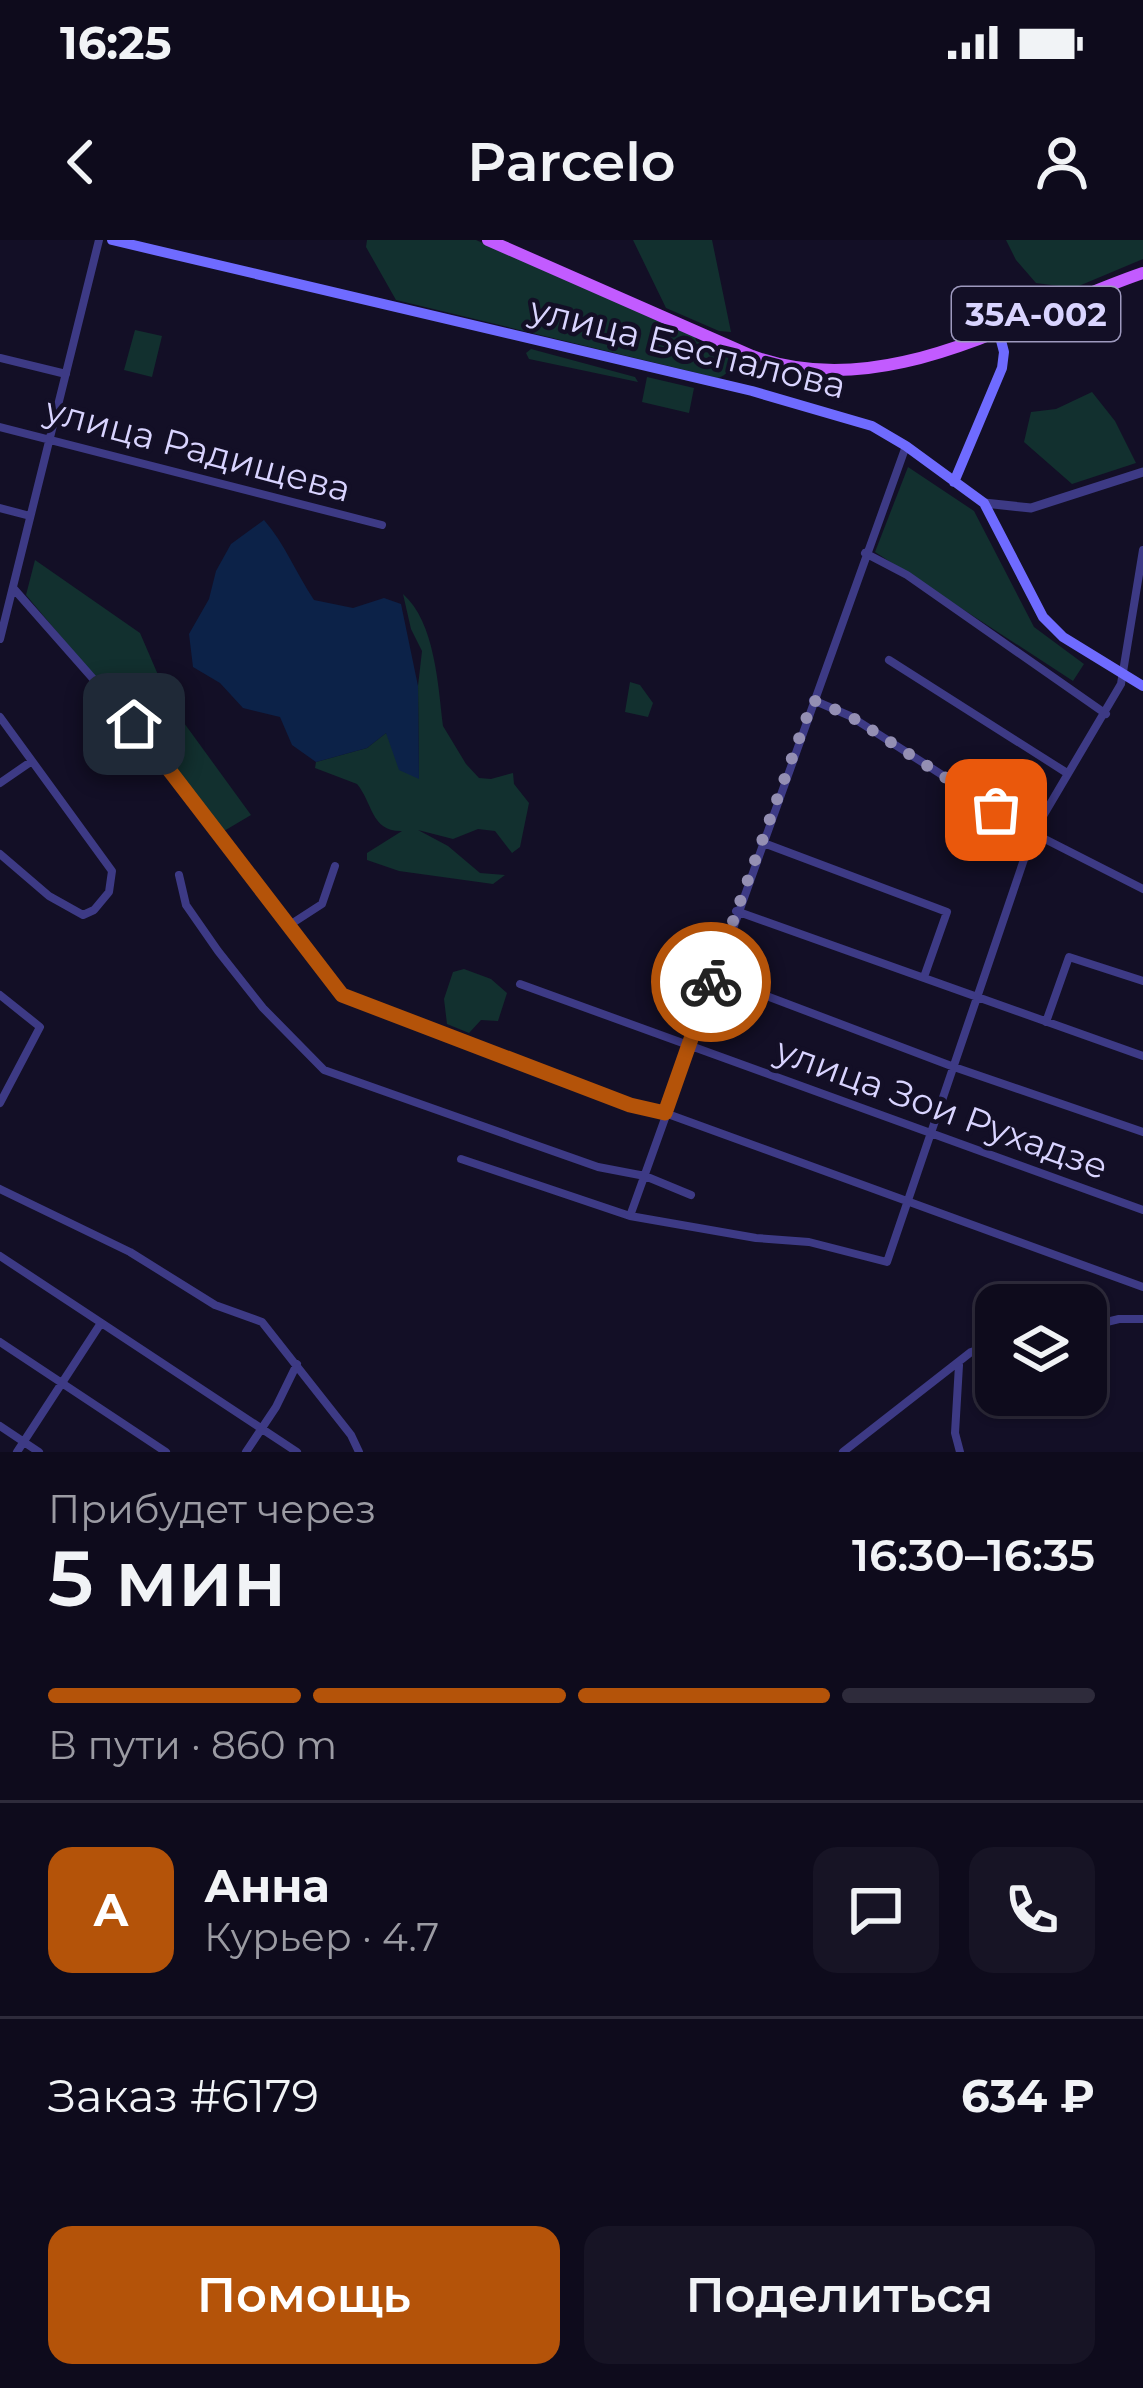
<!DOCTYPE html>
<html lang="ru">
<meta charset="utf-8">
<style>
body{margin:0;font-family:Montserrat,sans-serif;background:#171425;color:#f1f3f6;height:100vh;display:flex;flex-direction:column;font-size:45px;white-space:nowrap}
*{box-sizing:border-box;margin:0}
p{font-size:39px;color:#9b9ba3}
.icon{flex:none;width:66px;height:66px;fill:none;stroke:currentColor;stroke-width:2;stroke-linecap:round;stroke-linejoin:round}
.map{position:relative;height:1212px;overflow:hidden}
.panel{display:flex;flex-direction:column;background:#0e0b1c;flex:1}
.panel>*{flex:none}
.buttons{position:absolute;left:975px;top:1044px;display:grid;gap:24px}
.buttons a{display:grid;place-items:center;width:132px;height:132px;border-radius:24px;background:#0e0b1c;box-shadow:0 3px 9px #0004,0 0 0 3px #2e2b3b;font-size:60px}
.pin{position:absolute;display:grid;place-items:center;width:102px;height:102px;color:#fff;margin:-51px;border-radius:24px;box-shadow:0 6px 18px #0006}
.courier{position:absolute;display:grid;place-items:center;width:120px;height:120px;margin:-60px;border:9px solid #b45309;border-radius:50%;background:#fff;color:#222;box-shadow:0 3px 15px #0007}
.headline em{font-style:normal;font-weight:600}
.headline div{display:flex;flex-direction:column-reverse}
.headline{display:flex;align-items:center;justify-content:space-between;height:204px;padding:0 48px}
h1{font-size:78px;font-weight:600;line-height:90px}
.bar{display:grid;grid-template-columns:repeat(4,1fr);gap:18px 12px;align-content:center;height:144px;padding:0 48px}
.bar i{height:15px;border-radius:9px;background:#2e2b3b}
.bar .selected{background:#b45309}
.bar p{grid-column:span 4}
.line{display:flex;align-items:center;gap:30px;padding:0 48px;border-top:3px solid #2e2b3b}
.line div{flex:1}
.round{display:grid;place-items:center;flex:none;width:126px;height:126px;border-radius:24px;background:#171425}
.action{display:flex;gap:24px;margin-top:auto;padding:24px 48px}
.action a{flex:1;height:138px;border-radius:24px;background:#b45309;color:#fff;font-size:48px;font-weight:600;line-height:138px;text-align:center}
.action a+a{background:#171425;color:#f1f3f6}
.status{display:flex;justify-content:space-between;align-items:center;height:84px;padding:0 60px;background:#0e0b1c;direction:ltr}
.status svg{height:33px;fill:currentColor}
header{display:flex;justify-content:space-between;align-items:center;height:156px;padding:0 48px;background:#0e0b1c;font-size:54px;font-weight:600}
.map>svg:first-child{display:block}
.green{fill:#12302f}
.water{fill:#0c2248}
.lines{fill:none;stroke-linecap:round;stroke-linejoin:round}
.minor{stroke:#3d3a85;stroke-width:8}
.tertiary{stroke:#3d3a85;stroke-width:9}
.secondary{stroke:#6f6bff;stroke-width:10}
.primary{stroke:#c25bff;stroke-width:12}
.done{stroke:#948fb3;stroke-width:12;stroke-dasharray:0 21.6}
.route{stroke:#b45309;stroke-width:15}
.labels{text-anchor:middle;stroke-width:9;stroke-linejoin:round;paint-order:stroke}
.shield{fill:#130f26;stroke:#9e99be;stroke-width:3}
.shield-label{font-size:33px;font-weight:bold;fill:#d9d4ff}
.street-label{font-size:36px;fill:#d9d4ff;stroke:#130f26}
</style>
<div class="status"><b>16:25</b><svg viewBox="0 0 49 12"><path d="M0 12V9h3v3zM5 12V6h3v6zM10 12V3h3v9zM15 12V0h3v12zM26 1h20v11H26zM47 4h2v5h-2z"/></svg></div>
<header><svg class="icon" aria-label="back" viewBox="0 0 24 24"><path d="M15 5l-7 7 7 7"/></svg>Parcelo<svg class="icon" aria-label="person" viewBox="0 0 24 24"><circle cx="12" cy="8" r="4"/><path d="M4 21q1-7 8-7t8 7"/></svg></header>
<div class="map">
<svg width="1143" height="1212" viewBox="0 0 1143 1212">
<rect width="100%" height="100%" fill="#130f26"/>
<path class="green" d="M367,0h109l219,96 1,5 34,15c4,10 -3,20 -12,22l-322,-78 -30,-53z
M633,0h79l19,92 -12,-1 -53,-23z
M1006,0h137v19l-69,29 -38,-5 -20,-23z
M135,90l27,6 -10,41 -28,-7z
M531,109l104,28 3,5 -109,-23 -3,-6z
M647,137l47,11 -5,25 -47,-11z
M1092,152l23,29 21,42 -64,21 -48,-42 7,-30 25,-3z
M908,227l66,44 60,116 50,37 -11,17 -198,-129z
M35,320l105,73 31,72 80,110 -27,16 -198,-236z
M403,354c32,28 35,91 40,132l23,38 13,14 12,1 22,-6 1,11 15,19 -9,44 -8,6 -17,-22 -17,-2 -25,10 -35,-9 30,16 32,27 25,2 -12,9 -94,-13 -32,-11v-7l35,-22c-31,1 -29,-28 -45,-47l-42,-16 1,-6 51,-14 19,-15 33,45 -1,-92 4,-35 -11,-22z
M630,442l10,3 13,18 -5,14 -23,-5z
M464,729l27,10 16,14 -9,28 -17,-1 -12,13 -22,-9 -3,-25 9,-27z"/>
<path class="water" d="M264,280c21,24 32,53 50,80l39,8 31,-10 17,6 17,82 1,93 -20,-9 -13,-37 -19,15 -51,14 -24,-17 -12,-28 -37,-9 -23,-25 -27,-16 -4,-33 20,-35 7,-28 15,-27z"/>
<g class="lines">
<path class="minor" d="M0,118l66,16
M0,187l382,98
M0,268l30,8
M865,313l42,22 199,139
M14,349l119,135 209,271 288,109 35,9 478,174
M0,399l99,-399
M889,420l178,113
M813,460l37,16 183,117 110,56
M0,477l112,154 -3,21 -15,18 -11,5 -34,-19 -49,-42
M0,543l32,-22
M761,602l186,70 -23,65
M179,635l7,30 32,46 45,57 61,62 274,97 47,9 46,19
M736,671l407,145
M288,686l34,-22 13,-38
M714,736l240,91 189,65
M520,744l623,226
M0,755l40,32 -40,76
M1046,782l23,-65 74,24
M461,919l169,57 126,22 53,4 78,20 146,-429 88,-149 22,-134
M0,949l130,63 85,53 47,17 89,113 8,17
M630,976l276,-770
M0,1016l297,196
M1086,1087l33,-8h24
M0,1102l166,110
M959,1125l-4,68 5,19
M0,1186l39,26
M17,1212l84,-129
M246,1212l30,-45 21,-43
M843,1212l128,-100 25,-8"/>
<path class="tertiary" d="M984,263l47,5 112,-36"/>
<path class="secondary" d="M112,0l640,151 120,35 34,20 78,57 59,114 20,20 80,49
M954,242l48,-114 2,-16 -6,-23"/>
<path class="primary" d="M488,0l264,116c134,49 267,-41 391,-83"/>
</g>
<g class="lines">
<path class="done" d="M711,742l102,-282 37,16 146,94"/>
<path class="route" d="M134,484l208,271 288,110 35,8 46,-131"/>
</g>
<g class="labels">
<rect class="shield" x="952" y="47" width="168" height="54" rx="9"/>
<g class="shield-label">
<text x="1036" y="86">35А-002</text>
</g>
<g class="street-label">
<text transform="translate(688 107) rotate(14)" y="13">улица Беспалова</text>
<text transform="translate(198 209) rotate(15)" y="13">улица Радищева</text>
<text transform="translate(942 868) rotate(20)" y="13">улица Зои Рухадзе</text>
</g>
</g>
</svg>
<div class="buttons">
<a><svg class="icon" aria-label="layers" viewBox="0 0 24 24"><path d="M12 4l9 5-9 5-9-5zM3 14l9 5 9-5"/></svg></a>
</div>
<div class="pin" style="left:996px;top:570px;background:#ea580c"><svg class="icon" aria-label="bag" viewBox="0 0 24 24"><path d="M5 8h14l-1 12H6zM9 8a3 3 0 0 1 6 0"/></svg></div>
<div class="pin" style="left:134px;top:484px;background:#1f2937"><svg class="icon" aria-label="home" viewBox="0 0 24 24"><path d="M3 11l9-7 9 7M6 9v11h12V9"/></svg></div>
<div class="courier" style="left:711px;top:742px"><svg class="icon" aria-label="bike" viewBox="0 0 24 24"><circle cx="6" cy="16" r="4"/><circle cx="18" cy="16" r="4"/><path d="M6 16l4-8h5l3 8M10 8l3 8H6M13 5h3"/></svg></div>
</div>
<section class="panel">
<div class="headline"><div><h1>5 мин</h1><p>Прибудет через</p></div><em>16:30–16:35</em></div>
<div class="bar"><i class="selected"></i><i class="selected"></i><i class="selected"></i><i></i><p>В пути · 860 m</p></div>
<div class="line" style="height:216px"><b class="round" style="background:#b45309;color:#fff">А</b><div><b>Анна</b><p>Курьер · 4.7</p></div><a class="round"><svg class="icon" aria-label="chat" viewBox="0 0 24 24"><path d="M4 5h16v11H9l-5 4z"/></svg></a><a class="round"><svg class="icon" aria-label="phone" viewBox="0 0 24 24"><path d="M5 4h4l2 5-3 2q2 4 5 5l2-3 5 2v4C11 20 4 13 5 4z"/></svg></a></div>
<div class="line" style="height:156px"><div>Заказ #6179</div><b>634 ₽</b></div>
<div class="action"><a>Помощь</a><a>Поделиться</a></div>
</section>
